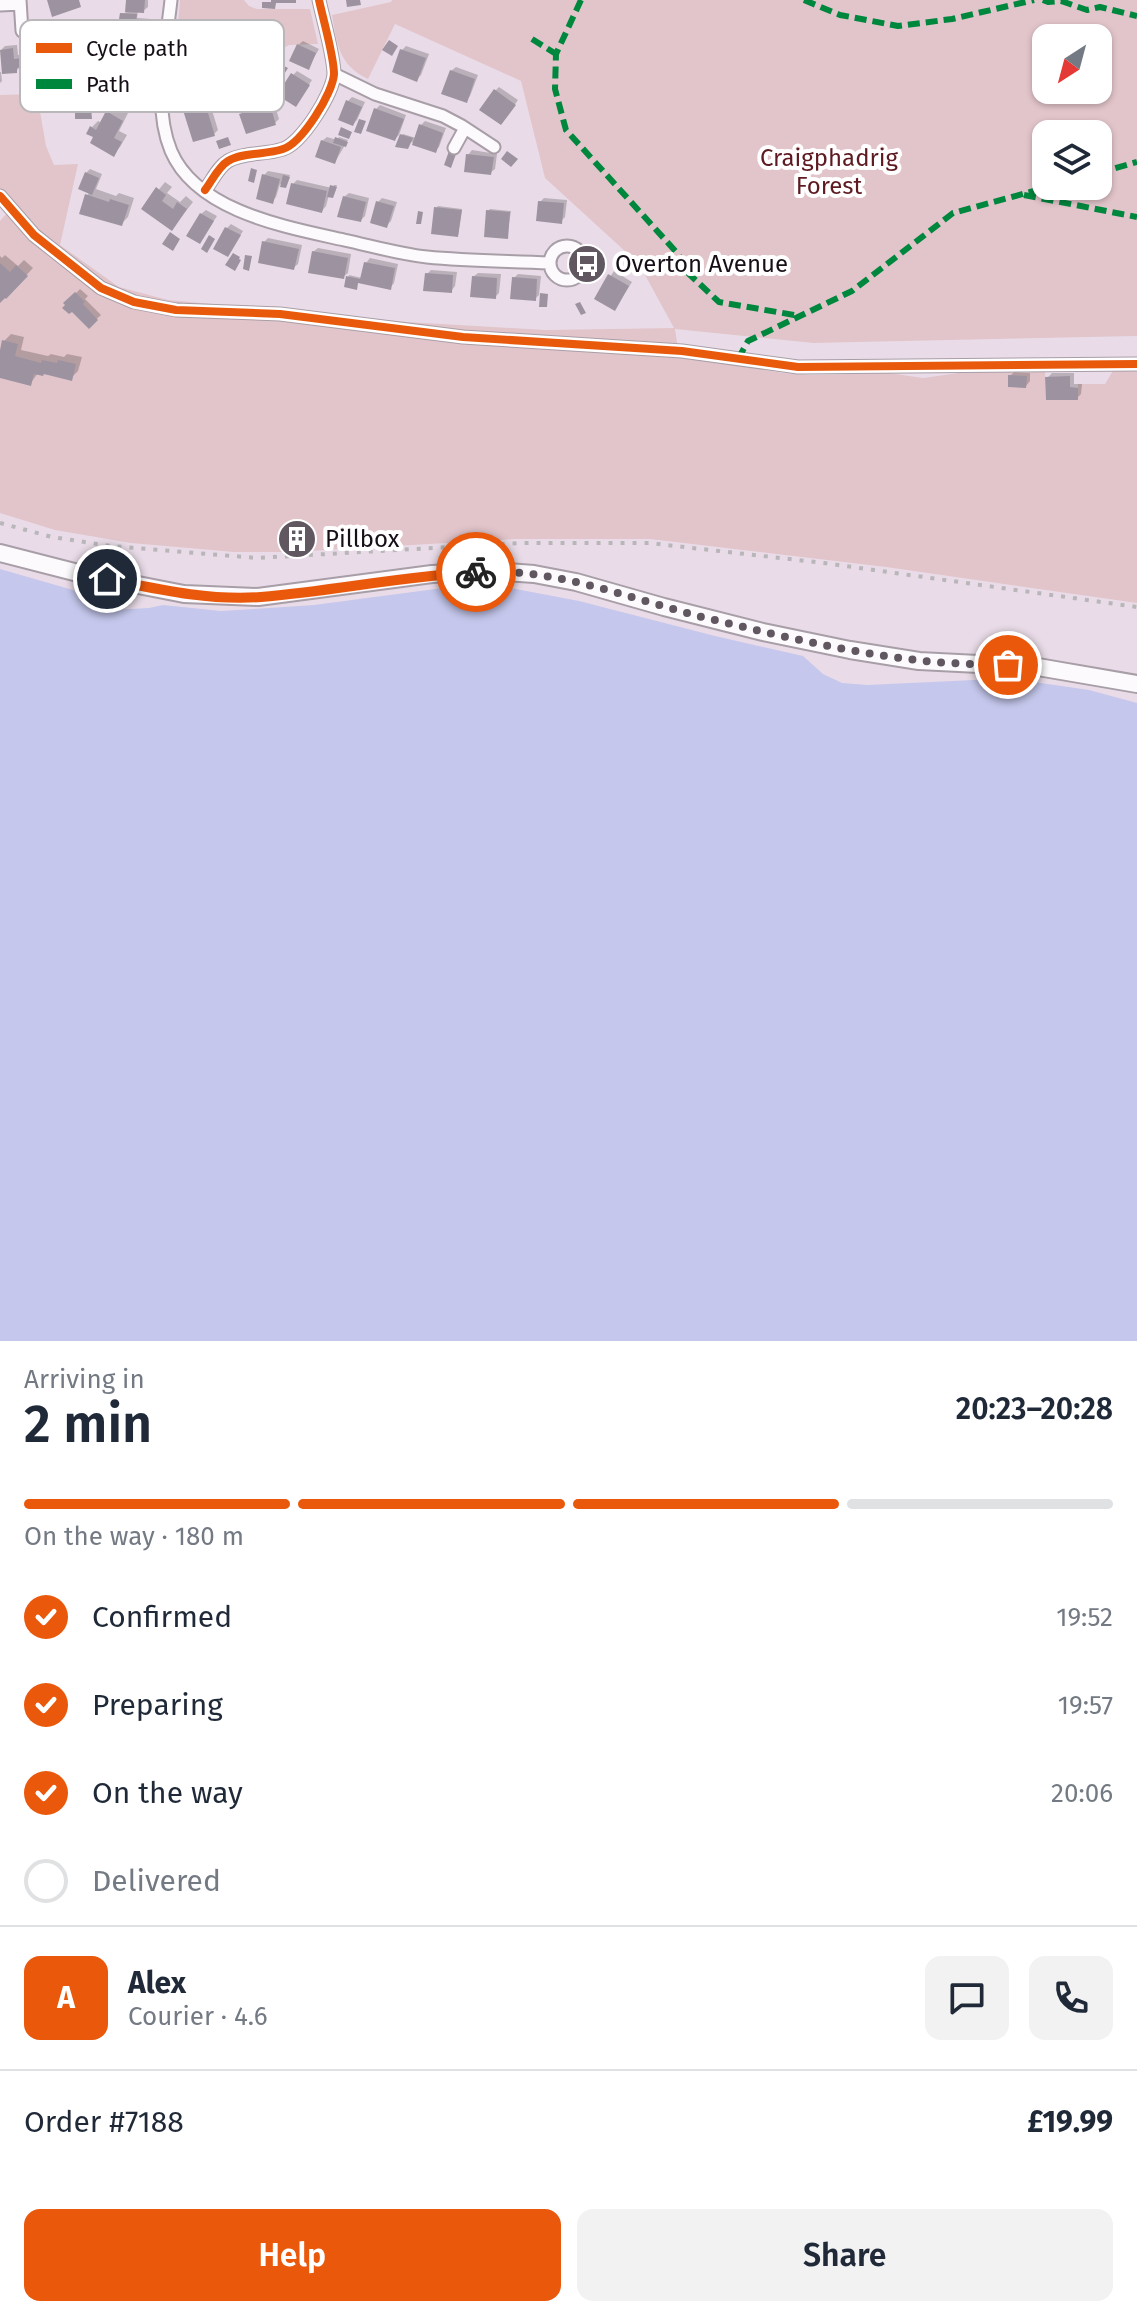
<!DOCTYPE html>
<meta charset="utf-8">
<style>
body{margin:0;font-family:"Fira Sans",sans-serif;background:#f2f2f3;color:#1f2937;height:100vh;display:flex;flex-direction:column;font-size:30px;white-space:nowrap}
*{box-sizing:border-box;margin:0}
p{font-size:26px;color:#747a83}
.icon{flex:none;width:44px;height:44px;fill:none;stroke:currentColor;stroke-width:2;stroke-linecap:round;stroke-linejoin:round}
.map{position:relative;height:1341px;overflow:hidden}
.sheet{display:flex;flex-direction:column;background:#fff;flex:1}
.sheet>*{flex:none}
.needle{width:52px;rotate:216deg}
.buttons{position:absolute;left:1032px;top:24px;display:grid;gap:16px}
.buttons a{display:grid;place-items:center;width:80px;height:80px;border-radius:16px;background:#fff;box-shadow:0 2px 6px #0004;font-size:40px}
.pin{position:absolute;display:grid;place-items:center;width:68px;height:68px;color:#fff;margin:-34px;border:4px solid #fff;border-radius:50%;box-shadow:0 2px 8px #0007}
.courier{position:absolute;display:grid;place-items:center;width:80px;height:80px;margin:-40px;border:6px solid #ea580c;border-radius:50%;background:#fff;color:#222;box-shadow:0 2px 10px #0007}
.head em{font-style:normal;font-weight:600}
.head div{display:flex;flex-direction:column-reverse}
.head{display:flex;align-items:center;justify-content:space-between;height:136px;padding:0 24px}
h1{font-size:52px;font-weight:600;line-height:60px}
.bar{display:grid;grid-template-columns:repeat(4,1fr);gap:12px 8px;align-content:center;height:96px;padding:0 24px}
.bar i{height:10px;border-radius:6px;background:#e0e1e3}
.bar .active{background:#ea580c}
.bar p{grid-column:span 4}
.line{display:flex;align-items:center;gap:20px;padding:0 24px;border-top:2px solid #e0e1e3}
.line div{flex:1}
.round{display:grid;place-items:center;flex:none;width:84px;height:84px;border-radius:16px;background:#f2f2f3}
ol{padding:0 24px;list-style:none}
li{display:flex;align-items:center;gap:24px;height:88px}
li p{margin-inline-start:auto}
li .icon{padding:8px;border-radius:50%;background:#ea580c;color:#fff;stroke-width:4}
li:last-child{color:#747a83}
li i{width:44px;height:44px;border:4px solid #e0e1e3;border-radius:50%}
.button{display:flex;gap:16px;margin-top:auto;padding:16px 24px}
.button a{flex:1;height:92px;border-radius:16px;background:#ea580c;color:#fff;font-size:32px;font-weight:600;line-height:92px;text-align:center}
.button a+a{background:#f2f2f3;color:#1f2937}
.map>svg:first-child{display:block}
.green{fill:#e2c5ca;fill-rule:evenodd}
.water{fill:#c5c7ec}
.shadow{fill:#0003}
.building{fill:#9d93a0}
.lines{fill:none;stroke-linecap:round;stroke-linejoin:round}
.street-casing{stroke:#a89ea7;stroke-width:15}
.primary-casing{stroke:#a89ea7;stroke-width:20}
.street{stroke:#fcfafc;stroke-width:11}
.primary{stroke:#fcfafc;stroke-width:16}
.rail{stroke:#b9b6b9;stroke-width:4;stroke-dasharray:4 8;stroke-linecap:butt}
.quiet{stroke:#00873e;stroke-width:6;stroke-dasharray:12 6;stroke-linecap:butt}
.cycleway-casing{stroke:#fff;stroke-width:13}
.cycleway{stroke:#e8590c;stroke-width:8}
.done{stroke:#605760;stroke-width:8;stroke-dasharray:0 14.4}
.route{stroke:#ea580c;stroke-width:10}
.labels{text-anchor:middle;stroke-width:8;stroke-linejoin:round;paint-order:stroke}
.park-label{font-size:24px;fill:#5d1a20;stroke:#fff}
.poi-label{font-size:24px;fill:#170f17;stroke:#fff;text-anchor:start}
.key{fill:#fff;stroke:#b9b7b9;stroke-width:2}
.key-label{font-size:22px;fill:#170f17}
</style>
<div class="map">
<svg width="1137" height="1341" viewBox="0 0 1137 1341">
<rect width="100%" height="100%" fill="#e9dce8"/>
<path class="green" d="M180,0h64l5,6 8,3h53l8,35 -29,1 -71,40 -46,10z
M392,0h745v336l-324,7 -138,-14 4,27 104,17 27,2 79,-2 34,5 50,-7 72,-1 1,30h31l1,-16h27l9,-15h23v234l-251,-36 -236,-28h-135l-223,13h-58l-103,-9 -76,-13 -55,-17v-292l7,-8 -7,-9v-109l37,-1 9,52 8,19 24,-1 -18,81 59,42 49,13 239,22 138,8 129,-2 -35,-64 -94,-86 -24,-97 -126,-57 -27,55c-29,-14 -31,-34 -36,-64l59,-13zM1046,38h52v52h-52zM1046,134h52v52h-52z"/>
<path class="water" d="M0,569l73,21 13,11 25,9 38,-2 14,-3 58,6 33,-2 60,-4 144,-19h42l79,15 136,35 88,20 20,18 19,9 25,2 107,-5 53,1 62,9 48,13v638h-1137z"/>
<path class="shadow" d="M128,0h20v7l-5,4h-5l-1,7 14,1 -2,23 -5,4 -14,-1v9l18,2 -4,34 -4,4 -19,-2 -3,11 -12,-8h14l4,-37 4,-4 -10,-6h11l3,-26 3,-3 -13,-5 5,-2z
M303,41l16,8 -11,19 -10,-23z
M17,45l1,10h8v6l-10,10 -15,1 1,9 -2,2v-11h4l-3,-22 4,-4z
M406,46l23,8 -8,21 -4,4 -15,-29z
M456,67l22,8 -8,21 -4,5 -15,-30z
M297,71l15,9 -13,20 -6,-25z
M219,87v7l-11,3 10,33 -4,4 -30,-26 5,-5 19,-5v-8z
M499,87l19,13 -13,19 -10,-28z
M352,97l13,5 -8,18 -4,4 -5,-23z
M274,102l5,17 -4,4 -33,-8 4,-5z
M380,105l26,10 -7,20 -4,4 -19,-30z
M114,106l14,7 -9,18 8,4 -7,12 -7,7 -17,-17 -5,-9 7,-7 4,2z
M425,121l21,7 -7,19 -4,4 -24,-9 -9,-7 1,-1 13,4 5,-13z
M327,137l10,3 2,-3 9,3 -13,22 -13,-21z
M472,150l25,4 -2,15 -5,4 -22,-18z
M90,169l12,5 -6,15 20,7 3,-3 15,5 -6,19 -7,7 -34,-29 3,-3 -4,-19z
M268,171l22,4 -4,11 -6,-2 -4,13 -4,4 -8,-26z
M297,180l35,8 2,-3h3l-3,9 -5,1 -3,11 -4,5 -29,-27z
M165,182l7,5 -5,6 13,9 6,-6 7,6 -21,27 -28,-21z
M349,193l20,5 -4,18 -4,4 -17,-23z
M382,198l15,4 -6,19 -4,4 -9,-23z
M544,198l23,2 -2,17 -4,4 -21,-19z
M438,206l24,3 -4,26 -22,-27z
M490,209l21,2 -4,26 -19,-26z
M206,210l11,6 -17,26 1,-28z
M231,224l12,7 -15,24 -1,-27z
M268,238l34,7 -4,19 -5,4 -29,-26z
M318,248l33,6 -3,19 -5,4 -30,-25z
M5,255l13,11 6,-6 9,8 -27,29 -6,4v-45l2,2z
M370,258l28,6 -4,19 -4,5 -31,-7 -3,7 -10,-2 3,-11 13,3 4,-15z
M431,270l26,2 -2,14 -4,5 -24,-17z
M614,271l18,11 -17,27 -19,-11z
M478,273l23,1 -2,19 -4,4 -22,-20z
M518,274l23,2 -2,19 -4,4 -21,-21z
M80,289l8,7 -3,3 16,16 -12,11 -23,-23z
M11,334l13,3 -3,13 27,6 3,-2 13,3 3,-3 15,3 -4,14 -7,7 -33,-5 -8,11 -30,-8v-17l4,-18z
M1014,372l16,1v8l-4,5 -16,-10z
M1052,373h22v11h8l-1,10 -4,4 -30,-20z
M297,535h5v4l-7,2z"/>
<path class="building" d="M47,0h32l2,7 -29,10z
M126,0h19l-1,13 -19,-1z
M271,0h25v3h-20l-1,6 -13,-1v-6h9z
M346,0h14l1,5 -14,2z
M120,13l17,1 -1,8 12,1 -3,25 -18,-1 3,-27 -11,-1z
M389,40l9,6 -6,10 -10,-6z
M297,44l19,9 -7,17 -20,-9z
M13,48l1,11 8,-1 1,9 -6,1v5l-15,1 -2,-24z
M400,49l26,9 -9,24 -25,-10z
M278,63l10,5 -7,11 -11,-5z
M450,70l25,9 -8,24 -26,-9z
M291,73l19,12 -14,22 -19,-12z
M494,89l22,16 -15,20 -22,-15z
M204,100l11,36 -22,6 -11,-35z
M346,100l16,7 -9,19 -15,-6z
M270,105l6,20 -30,9 -7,-20z
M75,107h16l1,12h-17z
M374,108l30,11 -9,22 -29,-10z
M106,111l17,10 -9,17 8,4 -8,15 -24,-14 3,-6 -7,-3 4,-8 6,4z
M359,119l7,2 -5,13 -7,-2z
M419,124l24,9 -7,20 -24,-8z
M341,127l11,5 -3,7 -11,-4z
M400,134l13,4 -5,11 -13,-2z
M228,137l3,8 -12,4 -3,-8z
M335,137l13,5 -2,5 -13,-4z
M321,140l20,7 -6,17 -20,-7z
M449,151l7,3 -5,14 -7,-3z
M507,151l11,8 -7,8 -10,-8z
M466,154l28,3 -3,18 -27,-3z
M251,168l6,2 -3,13 -6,-2z
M85,172l14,6 -7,17 -14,-6z
M262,174l18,5 -7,25 -17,-5z
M283,175l7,2 -4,11 -6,-1z
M291,183l36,8 -5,22 -36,-9z
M330,185l7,2 -4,11 -6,-1z
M156,187l10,8 -4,6 11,8 4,-7 10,7 -15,22 -31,-22z
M85,194l24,8 1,-3 19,6 -7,21 -43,-12z
M343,196l23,6 -5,20 -24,-5z
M376,201l18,5 -7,22 -17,-5z
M538,201l26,2 -2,21 -26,-3z
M434,207l28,3 -4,27 -27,-3z
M486,210l24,2 -2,27 -24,-2z
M418,211l5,1 -2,12h-5z
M200,213l14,8 -14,23 -14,-8z
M225,227l16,8 -13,22 -15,-8z
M170,232l10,7 -7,12 -11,-7z
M209,235l6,4 -8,14 -6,-4z
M262,241l37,8 -5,21 -36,-7z
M312,251l36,7 -4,21 -36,-6z
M233,253l7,4 -1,2 2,1 -6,11 -10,-6z
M245,255l7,1 -3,15 -6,-2z
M364,262l31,6 -4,22 -33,-7 -1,7 -13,-3 2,-11 14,3z
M0,263l10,9 6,-7 12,11 -22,23 -1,-1 -5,5z
M425,273l28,2 -1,18 -29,-2z
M608,274l21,12 -14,25 -21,-12z
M472,276l25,2 -1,21 -26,-2z
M512,277l25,2 -1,22 -26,-2z
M75,292l10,10 -2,2 15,16 -9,9 -17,-17 -3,2 -7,-6 3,-3 -2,-2z
M540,293l8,1 -1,13h-8z
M580,302l6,11 -5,2 -6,-11z
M2,340l16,4 -3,12 26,7 1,-3 15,3 1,-3 18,4 -4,17 -28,-7 -1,2 -9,-2 -3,12 -31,-8v-28z
M1008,375l19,1 -1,12 -18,-1z
M1070,376v11l8,1v12h-32l-1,-23z"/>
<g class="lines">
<defs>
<path id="street" d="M20,0l2,31
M171,0c-5,48 -19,105 0,151 26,61 116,76 173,89 28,6 55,14 83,17 41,4 82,4 122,6
M0,5l20,-1
M334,74l41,20 68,22 19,10 32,21
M454,148l11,-20
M205,190c7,-9 13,-23 23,-29 15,-9 38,-6 55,-12 19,-6 50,-56 51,-75 0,-18 -11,-55 -15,-74
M0,196l34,39 67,53 33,14 42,8 104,4 183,23 219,14 116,16 339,-3
M550 263a17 17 0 1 1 34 0a17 17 0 1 1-34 0Z"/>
<path id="primary" d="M0,553l82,21 102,20 74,3 174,-23 60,-3 42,3 42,8 88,25 99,25 87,18 69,11 119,6 99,17"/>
</defs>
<use href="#street" class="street-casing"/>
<use href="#primary" class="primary-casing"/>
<use href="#street" class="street"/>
<use href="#primary" class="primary"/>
<path class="rail" d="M0,523l52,14 59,9 146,12 263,-15h129l175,20 313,44"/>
<path class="quiet" d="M581,0l-25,54 -1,35 11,41 112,124 11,20 30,28 81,14
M804,0l36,15 58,11 54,-7 82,-19
M1043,0l5,2 13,-1 26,9 13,-3 37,9
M532,39l24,15
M1098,173l39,-11
M1024,195l113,22
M738,359l10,-18 104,-50 101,-78 99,-27"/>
<defs>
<path id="cycleway" d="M205,190c7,-9 13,-23 23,-29 15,-9 38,-6 55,-12 19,-6 50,-56 51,-75 0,-18 -11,-55 -15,-74
M0,196l34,39 67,53 33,14 42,8 104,4 183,23 219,14 116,16 339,-3"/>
</defs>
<use href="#cycleway" class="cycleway-casing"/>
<use href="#cycleway" class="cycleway"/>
</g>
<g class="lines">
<path class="done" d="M476,572c77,-5 152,26 226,45 71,17 142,35 215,43 30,4 61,4 91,5"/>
<path class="route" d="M107,579c50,10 102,22 154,18 72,-6 143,-21 215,-25"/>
</g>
<defs>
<symbol id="bus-disc" viewBox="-11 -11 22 22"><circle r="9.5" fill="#605760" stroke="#fff"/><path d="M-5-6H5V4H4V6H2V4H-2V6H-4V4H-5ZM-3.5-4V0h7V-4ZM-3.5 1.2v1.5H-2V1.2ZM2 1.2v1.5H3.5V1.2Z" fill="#fff"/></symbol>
<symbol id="building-disc" viewBox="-11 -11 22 22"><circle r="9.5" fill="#605760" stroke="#fff"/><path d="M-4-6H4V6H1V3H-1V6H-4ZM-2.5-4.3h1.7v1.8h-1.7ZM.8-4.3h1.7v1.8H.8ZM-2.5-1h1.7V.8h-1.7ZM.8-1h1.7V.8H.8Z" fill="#fff"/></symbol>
</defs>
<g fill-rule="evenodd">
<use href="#bus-disc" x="565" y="242" width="44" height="44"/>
<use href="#building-disc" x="275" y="517" width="44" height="44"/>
</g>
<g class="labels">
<g class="park-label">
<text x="829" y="166">Craigphadrig<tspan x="829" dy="28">Forest</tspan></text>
</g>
<g class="poi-label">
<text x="615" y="272">Overton Avenue</text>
<text x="325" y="547">Pillbox</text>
</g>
</g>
<rect x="20" y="20" width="264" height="92" rx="12" class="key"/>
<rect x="36" y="43" width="36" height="10" fill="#e8590c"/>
<rect x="36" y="79" width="36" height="10" fill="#00873e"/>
<g class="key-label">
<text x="86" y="56">Cycle path</text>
<text x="86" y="92">Path</text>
</g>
</svg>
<div class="buttons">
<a><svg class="needle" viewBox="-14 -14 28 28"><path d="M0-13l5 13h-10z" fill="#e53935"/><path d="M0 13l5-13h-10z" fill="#747a83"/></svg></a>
<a><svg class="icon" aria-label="layers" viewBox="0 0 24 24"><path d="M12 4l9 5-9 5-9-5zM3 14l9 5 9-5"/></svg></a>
</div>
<div class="pin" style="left:1008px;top:665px;background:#ea580c"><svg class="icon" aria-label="bag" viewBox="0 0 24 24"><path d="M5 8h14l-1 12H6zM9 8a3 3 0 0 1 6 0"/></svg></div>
<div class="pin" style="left:107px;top:579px;background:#1f2937"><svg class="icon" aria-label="home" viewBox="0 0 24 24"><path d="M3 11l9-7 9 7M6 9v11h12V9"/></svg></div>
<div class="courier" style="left:476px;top:572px"><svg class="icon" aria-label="bike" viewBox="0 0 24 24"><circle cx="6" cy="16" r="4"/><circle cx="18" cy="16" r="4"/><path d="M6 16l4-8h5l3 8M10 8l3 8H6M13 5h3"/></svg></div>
</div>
<section class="sheet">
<div class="head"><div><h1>2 min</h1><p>Arriving in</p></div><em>20:23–20:28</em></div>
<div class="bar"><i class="active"></i><i class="active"></i><i class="active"></i><i></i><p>On the way · 180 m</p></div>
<ol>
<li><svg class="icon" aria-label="check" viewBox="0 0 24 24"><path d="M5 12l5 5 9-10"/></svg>Confirmed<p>19:52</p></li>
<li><svg class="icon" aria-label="check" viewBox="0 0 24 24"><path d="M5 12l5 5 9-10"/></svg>Preparing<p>19:57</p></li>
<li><svg class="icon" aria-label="check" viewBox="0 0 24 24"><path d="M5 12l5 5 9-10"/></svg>On the way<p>20:06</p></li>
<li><i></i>Delivered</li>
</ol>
<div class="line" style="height:144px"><b class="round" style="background:#ea580c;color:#fff">A</b><div><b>Alex</b><p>Courier · 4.6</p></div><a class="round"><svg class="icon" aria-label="chat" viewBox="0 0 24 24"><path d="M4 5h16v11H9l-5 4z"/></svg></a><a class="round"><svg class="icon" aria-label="phone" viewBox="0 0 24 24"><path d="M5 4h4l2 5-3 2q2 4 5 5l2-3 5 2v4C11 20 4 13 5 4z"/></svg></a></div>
<div class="line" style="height:104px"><div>Order #7188</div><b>£19.99</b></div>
<div class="button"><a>Help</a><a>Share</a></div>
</section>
